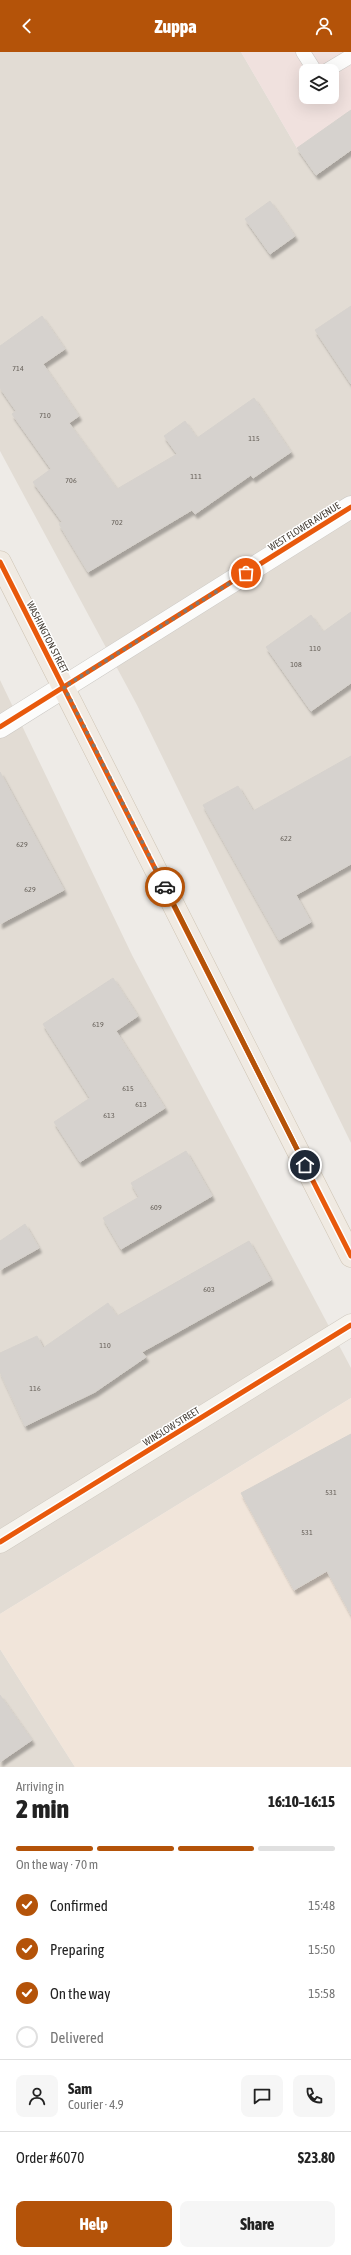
<!DOCTYPE html>
<meta charset="utf-8">
<style>
body{margin:0;font-family:"Asap Condensed",sans-serif;background:#f6f6f6;color:#222;height:100vh;display:flex;flex-direction:column;font-size:15px;white-space:nowrap}
*{box-sizing:border-box;margin:0}
p{font-size:13px;color:#767676}
.icon{flex:none;width:22px;height:22px;fill:none;stroke:currentColor;stroke-width:2;stroke-linecap:round;stroke-linejoin:round}
.map{position:relative;height:1715px;overflow:hidden}
.side{display:flex;flex-direction:column;background:#fff;flex:1}
.side>*{flex:none}
.buttons{position:absolute;left:299px;top:12px;display:grid;gap:8px}
.buttons a{display:grid;place-items:center;width:40px;height:40px;border-radius:8px;background:#fff;box-shadow:0 4px 16px #0002;font-size:20px}
.pin{position:absolute;display:grid;place-items:center;width:34px;height:34px;color:#fff;margin:-17px;border:2px solid #fff;border-radius:50%;box-shadow:0 1px 4px #0007}
.courier{position:absolute;display:grid;place-items:center;width:40px;height:40px;margin:-20px;border:3px solid #b45309;border-radius:50%;background:#fff;color:#222;box-shadow:0 1px 5px #0007}
.summary em{font-style:normal;font-weight:800}
.summary div{display:flex;flex-direction:column-reverse}
.summary{display:flex;align-items:center;justify-content:space-between;height:68px;padding:0 16px}
h1{font-size:26px;font-weight:800;line-height:30px}
.bar{display:grid;grid-template-columns:repeat(4,1fr);gap:6px 4px;align-content:center;height:48px;padding:0 16px}
.bar i{height:5px;border-radius:3px;background:#e0e0e0}
.bar .selected{background:#b45309}
.bar p{grid-column:span 4}
.line{display:flex;align-items:center;gap:10px;padding:0 16px;border-top:1px solid #e0e0e0}
.line div{flex:1}
.round{display:grid;place-items:center;flex:none;width:42px;height:42px;border-radius:8px;background:#f6f6f6}
ol{padding:0 16px;list-style:none}
li{display:flex;align-items:center;gap:12px;height:44px}
li p{margin-inline-start:auto}
li .icon{padding:4px;border-radius:50%;background:#b45309;color:#fff;stroke-width:4}
li:last-child{color:#767676}
li i{width:22px;height:22px;border:2px solid #e0e0e0;border-radius:50%}
.cta{display:flex;gap:8px;margin-top:auto;padding:8px 16px}
.cta a{flex:1;height:46px;border-radius:8px;background:#b45309;color:#fff;font-size:16px;font-weight:800;line-height:46px;text-align:center}
.cta a+a{background:#f6f6f6;color:#222}
header{display:flex;justify-content:space-between;align-items:center;height:52px;padding:0 16px;background:#b45309;color:#fff;font-size:18px;font-weight:800}
.map>svg:first-child{display:block}
.residential{fill:#e2dcd4}
.commercial{fill:#f1e5da}
.medical{fill:#f0e1de;fill-rule:evenodd}
.building{fill:#d6d2ce;stroke:#d6d2cd;filter:url(#shadow)}
.lines{fill:none;stroke-linecap:round;stroke-linejoin:round}
.lane-casing{stroke:#cac7c3;stroke-width:15}
.street-casing{stroke:#cac7c3;stroke-width:23}
.secondary-casing{stroke:#cfcac1;stroke-width:23}
.primary-casing{stroke:#cfc5b5;stroke-width:23}
.lane{stroke:#fcfcfb;stroke-width:14}
.street{stroke:#fcfcfb;stroke-width:22}
.secondary{stroke:#f6f3ed;stroke-width:22}
.primary{stroke:#f0eae2;stroke-width:22}
.cycleway-casing{stroke:#fff;stroke-width:8}
.cycleway{stroke:#e8590c;stroke-width:5}
.done{stroke:#7f7973;stroke-width:4;stroke-dasharray:0 7.2}
.route{stroke:#b45309;stroke-width:5}
.labels{text-anchor:middle;stroke-width:3;stroke-linejoin:round;paint-order:stroke}
.number-label{font-size:8px;fill:#69635c}
.street-label{font-size:10px;fill:#433c34;stroke:#fff}
</style>
<header><svg class="icon" aria-label="back" viewBox="0 0 24 24"><path d="M15 5l-7 7 7 7"/></svg>Zuppa<svg class="icon" aria-label="person" viewBox="0 0 24 24"><circle cx="12" cy="8" r="4"/><path d="M4 21q1-7 8-7t8 7"/></svg></header>
<div class="map">
<svg width="351" height="1715" viewBox="0 0 351 1715">
<defs>
<filter id="shadow"><feDropShadow dx="2.5" dy="4.5" stdDeviation="1" flood-color="#0004"/></filter>
</defs>
<rect width="100%" height="100%" fill="#eeebe7"/>
<path class="residential" d="M0,0h241l57,98 53,-32v1025l-214,-438 -137,-254z
M0,628l132,275 219,413v30l-351,216z
M0,1597l75,118h-75z"/>
<path class="commercial" d="M351,1346v369h-276l-75,-118v-35z"/>
<path class="medical" d="M241,0h110v66l-53,32zM306,19h26v26h-26z"/>
<path class="building" d="M351,58v40l-35,25 -19,-27z
M270,149l25,35 -25,18 -25,-35z
M351,254v78l-36,-54z
M42,264l23,33 -22,15 36,52 -10,7 48,66 60,-35 -13,-18 21,-15 12,17 57,-40 37,54 -38,26 -2,-3 -56,39 -3,-4 -104,62 -29,-48 3,-2 -29,-40 18,-13 -39,-55 4,-3 -16,-23v-42z
M351,560v71l-40,28 -45,-64 45,-32 12,17z
M351,704v108l-55,31 15,27 -32,18 -76,-135 35,-19 15,25z
M0,720l64,118 -64,34z
M113,926l25,38 -22,15 49,77 -85,54 -26,-40 36,-24 -47,-74z
M186,1099l26,45 -91,53 -18,-31 36,-21 -8,-14z
M25,1172l14,24 -39,22v-29z
M249,1189l22,39 -129,72 4,5 -51,35 -70,34 -25,-54v-19l37,-17 6,12 65,-45 9,13z
M351,1382v181l-24,-44 -33,19 -53,-97z
M0,1643l32,45 -32,22z"/>
<g class="lines">
<defs>
<path id="lane" d="M303,0l12,19
M326,19l25,-15"/>
<path id="street" d="M0,675l351,-220"/>
<path id="secondary" d="M0,1490l351,-217"/>
<path id="primary" d="M0,510l351,694"/>
</defs>
<use href="#lane" class="lane-casing"/>
<use href="#street" class="street-casing"/>
<use href="#secondary" class="secondary-casing"/>
<use href="#primary" class="primary-casing"/>
<use href="#lane" class="lane"/>
<use href="#street" class="street"/>
<use href="#secondary" class="secondary"/>
<use href="#primary" class="primary"/>
<defs>
<path id="cycleway" d="M0,510l351,694
M0,675l351,-220
M0,1490l351,-217"/>
</defs>
<use href="#cycleway" class="cycleway-casing"/>
<use href="#cycleway" class="cycleway"/>
</g>
<g class="lines">
<path class="done" d="M165,835l-101,-200 182,-114"/>
<path class="route" d="M165,835l140,278"/>
</g>
<g class="labels">
<g class="number-label">
<text x="18" y="319">714</text>
<text x="45" y="366">710</text>
<text x="254" y="389">115</text>
<text x="196" y="427">111</text>
<text x="71" y="431">706</text>
<text x="117" y="473">702</text>
<text x="315" y="599">110</text>
<text x="296" y="615">108</text>
<text x="286" y="789">622</text>
<text x="22" y="795">629</text>
<text x="30" y="840">629</text>
<text x="98" y="975">619</text>
<text x="128" y="1039">615</text>
<text x="141" y="1055">613</text>
<text x="109" y="1066">613</text>
<text x="156" y="1158">609</text>
<text x="209" y="1240">603</text>
<text x="105" y="1296">110</text>
<text x="35" y="1339">116</text>
<text x="331" y="1443">531</text>
<text x="307" y="1483">531</text>
</g>
<g class="street-label">
<text transform="translate(304 474) rotate(-32)" y="4">WEST FLOWER AVENUE</text>
<text transform="translate(48 585) rotate(63)" y="4">WASHINGTON STREET</text>
<text transform="translate(171 1374) rotate(-32)" y="4">WINSLOW STREET</text>
</g>
</g>
</svg>
<div class="buttons">
<a><svg class="icon" aria-label="layers" viewBox="0 0 24 24"><path d="M12 4l9 5-9 5-9-5zM3 14l9 5 9-5"/></svg></a>
</div>
<div class="pin" style="left:246px;top:521px;background:#ea580c"><svg class="icon" aria-label="bag" viewBox="0 0 24 24"><path d="M5 8h14l-1 12H6zM9 8a3 3 0 0 1 6 0"/></svg></div>
<div class="pin" style="left:305px;top:1113px;background:#1f2937"><svg class="icon" aria-label="home" viewBox="0 0 24 24"><path d="M3 11l9-7 9 7M6 9v11h12V9"/></svg></div>
<div class="courier" style="left:165px;top:835px"><svg class="icon" aria-label="car" viewBox="0 0 24 24"><path d="M5 17H2v-5l4-1 3-4h7l3 4 3 1v5h-3M9 17h6M6 11h13"/><circle cx="7" cy="17" r="2"/><circle cx="17" cy="17" r="2"/></svg></div>
</div>
<section class="side">
<div class="summary"><div><h1>2 min</h1><p>Arriving in</p></div><em>16:10–16:15</em></div>
<div class="bar"><i class="selected"></i><i class="selected"></i><i class="selected"></i><i></i><p>On the way · 70 m</p></div>
<ol>
<li><svg class="icon" aria-label="check" viewBox="0 0 24 24"><path d="M5 12l5 5 9-10"/></svg>Confirmed<p>15:48</p></li>
<li><svg class="icon" aria-label="check" viewBox="0 0 24 24"><path d="M5 12l5 5 9-10"/></svg>Preparing<p>15:50</p></li>
<li><svg class="icon" aria-label="check" viewBox="0 0 24 24"><path d="M5 12l5 5 9-10"/></svg>On the way<p>15:58</p></li>
<li><i></i>Delivered</li>
</ol>
<div class="line" style="height:72px"><a class="round"><svg class="icon" aria-label="person" viewBox="0 0 24 24"><circle cx="12" cy="8" r="4"/><path d="M4 21q1-7 8-7t8 7"/></svg></a><div><b>Sam</b><p>Courier · 4.9</p></div><a class="round"><svg class="icon" aria-label="chat" viewBox="0 0 24 24"><path d="M4 5h16v11H9l-5 4z"/></svg></a><a class="round"><svg class="icon" aria-label="phone" viewBox="0 0 24 24"><path d="M5 4h4l2 5-3 2q2 4 5 5l2-3 5 2v4C11 20 4 13 5 4z"/></svg></a></div>
<div class="line" style="height:52px"><div>Order #6070</div><b>$23.80</b></div>
<div class="cta"><a>Help</a><a>Share</a></div>
</section>
